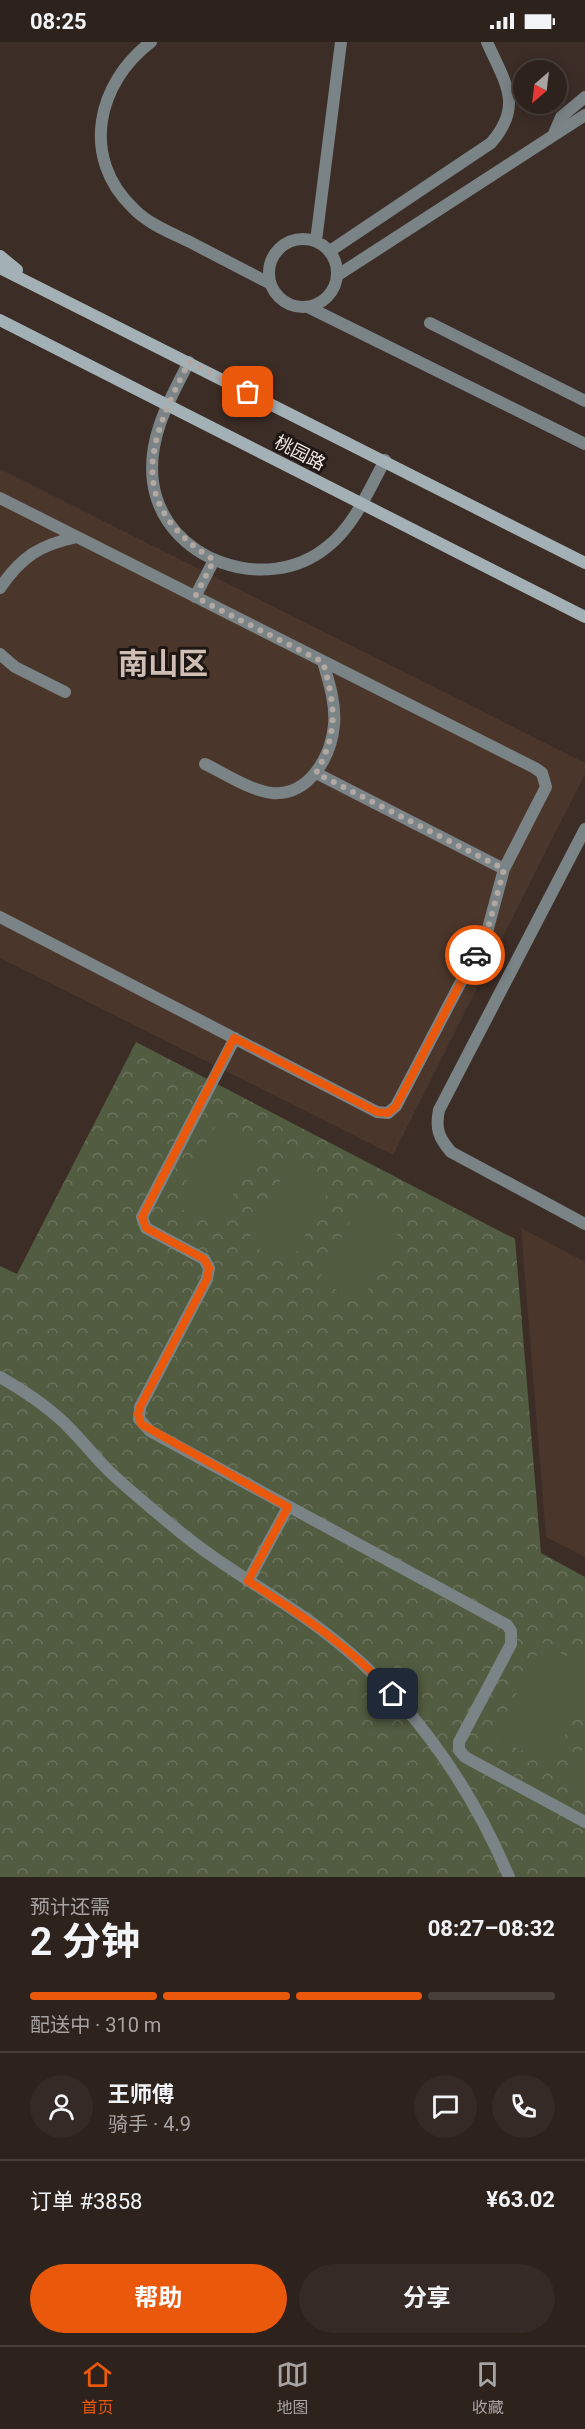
<!DOCTYPE html>
<html lang="zh">
<meta charset="utf-8">
<style>
body{margin:0;font-family:Roboto,"Noto Sans SC",sans-serif;background:#352a25;color:#f1f3f6;height:100vh;display:flex;flex-direction:column;font-size:22px;white-space:nowrap}
*{box-sizing:border-box;margin:0}
p{font-size:20px;color:#a7a4a3}
.icon{flex:none;width:33px;height:33px;fill:none;stroke:currentColor;stroke-width:2;stroke-linecap:round;stroke-linejoin:round}
.map{position:relative;height:1835px;overflow:hidden}
.side{display:flex;flex-direction:column;background:#2d221c;flex:1}
.side>*{flex:none}
.needle{width:39px;rotate:208deg}
.buttons{position:absolute;left:513px;top:18px;display:grid;gap:12px}
.buttons a{display:grid;place-items:center;width:54px;height:54px;border-radius:50%;background:#2d221c;box-shadow:0 3px 15px #0003,0 0 0 2px #483f3b;font-size:30px}
.pin{position:absolute;display:grid;place-items:center;width:51px;height:51px;color:#fff;margin:-26px;border-radius:12px;box-shadow:0 3px 9px #0006}
.courier{position:absolute;display:grid;place-items:center;width:60px;height:60px;margin:-30px;border:4px solid #ea580c;border-radius:50%;background:#fff;color:#222;box-shadow:0 2px 8px #0007}
.headline em{font-style:normal;font-weight:700}
.headline div{display:flex;flex-direction:column-reverse}
.headline{display:flex;align-items:center;justify-content:space-between;height:102px;padding:0 30px}
h1{font-size:39px;font-weight:700;line-height:45px}
.bar{display:grid;grid-template-columns:repeat(4,1fr);gap:9px 6px;align-content:center;height:72px;padding:0 30px}
.bar i{height:8px;border-radius:4px;background:#483f3b}
.bar .selected{background:#ea580c}
.bar p{grid-column:span 4}
.line{display:flex;align-items:center;gap:15px;padding:0 30px;border-top:2px solid #483f3b}
.line div{flex:1}
.round{display:grid;place-items:center;flex:none;width:63px;height:63px;border-radius:32px;background:#352a25}
.primary-button{display:flex;gap:12px;margin-top:auto;padding:12px 30px}
.primary-button a{flex:1;height:69px;border-radius:36px;background:#ea580c;color:#fff;font-size:24px;font-weight:700;line-height:69px;text-align:center}
.primary-button a+a{background:#352a25;color:#f1f3f6}
.status{display:flex;justify-content:space-between;align-items:center;height:42px;padding:0 30px;background:#2d221c;direction:ltr}
.status svg{height:16px;fill:currentColor}
.tab-bar{display:flex;justify-content:space-around;align-items:center;height:84px;border-top:2px solid #483f3b;background:#2d221c;font-size:16px;color:#a7a4a3}
.tab-bar a{display:grid;justify-items:center;gap:3px}
.tab-bar .selected{color:#ea580c}
.map>svg:first-child{display:block}
.built{fill:#4b362b}
.park{fill:url(#park-crowns)}
.pitch{fill:#525c41}
.lines{fill:none;stroke-linecap:round;stroke-linejoin:round}
.lane{stroke:#7a8386;stroke-width:12}
.street{stroke:#7a8386;stroke-width:12}
.secondary{stroke:#a3b1b6;stroke-width:12}
.done{stroke:#b3a7a2;stroke-width:6;stroke-dasharray:0 10.8}
.route{stroke:#ea580c;stroke-width:8}
.labels{text-anchor:middle;stroke-width:6;stroke-linejoin:round;paint-order:stroke}
.street-label{font-size:18px;fill:#f3e9e5;stroke:#1e1714}
.town-label{font-size:30px;font-weight:bold;fill:#d0bdb4;stroke:#1e1714}
</style>
<div class="status"><b>08:25</b><svg viewBox="0 0 49 12"><path d="M0 12V9h3v3zM5 12V6h3v6zM10 12V3h3v9zM15 12V0h3v12zM26 1h20v11H26zM47 4h2v5h-2z"/></svg></div>
<div class="map">
<svg width="585" height="1835" viewBox="0 0 585 1835">
<defs>
<pattern id="park-crowns" width="20" height="18" patternUnits="userSpaceOnUse" patternTransform="scale(1.5)"><rect width="20" height="18" fill="#525c41"/><path d="M2 6a3 3 0 1 1 6 0M12 15a3 3 0 1 1 6 0" fill="none" stroke="#6b735c"/></pattern>
</defs>
<rect width="100%" height="100%" fill="#3c2d26"/>
<path class="built" d="M0,427l585,294v11l-192,381 -393,-197z
M521,1186l64,34v295l-39,-20z"/>
<path class="park" d="M136,1000l379,197 26,314 44,24v300h-585v-611l17,8z"/>
<path class="pitch" d="M218,1079l42,23 -44,83 -42,-22z
M291,1118l42,22 -44,84 -42,-23z
M363,1155l42,22 -44,84 -42,-23z
M543,1601l42,23v32l-36,67 -55,-29z
M585,1702v41l-17,-8z"/>
<g class="lines">
<path class="lane" d="M151,0c-54,41 -71,115 -18,166 14,15 36,24 55,33 27,14 54,28 81,42
M553,94l8,-19 24,-20
M269 231a34 34 0 1 1 68 0a34 34 0 1 1-68 0Z
M316,199l25,-199
M338,233l247,-160
M308,265l277,137
M430,281l155,78
M0,456l535,270 7,5 4,14 -42,82 -17,63 -91,174 -8,7 -11,-1 -377,-195
M0,546c22,-32 40,-43 77,-51
M195,555l19,-37
M0,612l15,13 50,25
M205,722c21,10 44,26 67,29 37,3 59,-36 62,-68 2,-21 -5,-43 -11,-63
M316,731l188,96
M585,787l-146,281c-4,19 0,28 12,42l134,72
M235,996l-93,179 4,11 58,31 5,9 -2,11 -67,128 -1,12 11,12 357,194 4,6v13l-52,98v8l6,7 120,65
M0,1335c21,12 41,25 59,41 18,16 33,36 50,53 21,20 43,38 65,56 45,38 98,66 145,101 86,63 149,152 190,249
M248,1539l40,-74"/>
<path class="street" d="M330,209l161,-108c33,-38 14,-60 -4,-101
M189,320c-19,37 -42,76 -36,120 11,79 114,114 174,65 27,-21 42,-57 58,-87"/>
<path class="secondary" d="M0,214l17,14
M0,226l585,295
M0,278l585,297"/>
</g>
<g class="lines">
<path class="done" d="M248,350l-59,-30c-41,80 -65,142 25,198l-19,37 128,65c12,44 16,69 -7,111l188,96 -17,63 -12,23"/>
<path class="route" d="M393,1652c-41,-46 -93,-80 -145,-113l40,-74 -147,-83 -3,-10 2,-7 67,-128 2,-11 -5,-9 -58,-31 -4,-11 92,-179 143,74 11,1 8,-7 79,-151"/>
</g>
<g class="labels">
<g class="street-label">
<text transform="translate(300 411) rotate(27)" y="6">桃园路</text>
</g>
<g class="town-label">
<text x="163" y="632">南山区</text>
</g>
</g>
</svg>
<div class="buttons">
<a><svg class="needle" viewBox="-14 -14 28 28"><path d="M0-13l5 13h-10z" fill="#e53935"/><path d="M0 13l5-13h-10z" fill="#a7a4a3"/></svg></a>
</div>
<div class="pin" style="left:248px;top:350px;background:#ea580c"><svg class="icon" aria-label="bag" viewBox="0 0 24 24"><path d="M5 8h14l-1 12H6zM9 8a3 3 0 0 1 6 0"/></svg></div>
<div class="pin" style="left:393px;top:1652px;background:#1f2937"><svg class="icon" aria-label="home" viewBox="0 0 24 24"><path d="M3 11l9-7 9 7M6 9v11h12V9"/></svg></div>
<div class="courier" style="left:475px;top:913px"><svg class="icon" aria-label="car" viewBox="0 0 24 24"><path d="M5 17H2v-5l4-1 3-4h7l3 4 3 1v5h-3M9 17h6M6 11h13"/><circle cx="7" cy="17" r="2"/><circle cx="17" cy="17" r="2"/></svg></div>
</div>
<section class="side">
<div class="headline"><div><h1>2 分钟</h1><p>预计还需</p></div><em>08:27–08:32</em></div>
<div class="bar"><i class="selected"></i><i class="selected"></i><i class="selected"></i><i></i><p>配送中 · 310 m</p></div>
<div class="line" style="height:108px"><a class="round"><svg class="icon" aria-label="person" viewBox="0 0 24 24"><circle cx="12" cy="8" r="4"/><path d="M4 21q1-7 8-7t8 7"/></svg></a><div><b>王师傅</b><p>骑手 · 4.9</p></div><a class="round"><svg class="icon" aria-label="chat" viewBox="0 0 24 24"><path d="M4 5h16v11H9l-5 4z"/></svg></a><a class="round"><svg class="icon" aria-label="phone" viewBox="0 0 24 24"><path d="M5 4h4l2 5-3 2q2 4 5 5l2-3 5 2v4C11 20 4 13 5 4z"/></svg></a></div>
<div class="line" style="height:78px"><div>订单 #3858</div><b>¥63.02</b></div>
<div class="primary-button"><a>帮助</a><a>分享</a></div>
</section>
<nav class="tab-bar">
<a class="selected"><svg class="icon" aria-label="home" viewBox="0 0 24 24"><path d="M3 11l9-7 9 7M6 9v11h12V9"/></svg>首页</a>
<a><svg class="icon" aria-label="map" viewBox="0 0 24 24"><path d="M3 6l6-2 6 2 6-2v14l-6 2-6-2-6 2zM9 4v14M15 6v14"/></svg>地图</a>
<a><svg class="icon" aria-label="saved" viewBox="0 0 24 24"><path d="M7 4h10v16l-5-4-5 4z"/></svg>收藏</a>
</nav>
